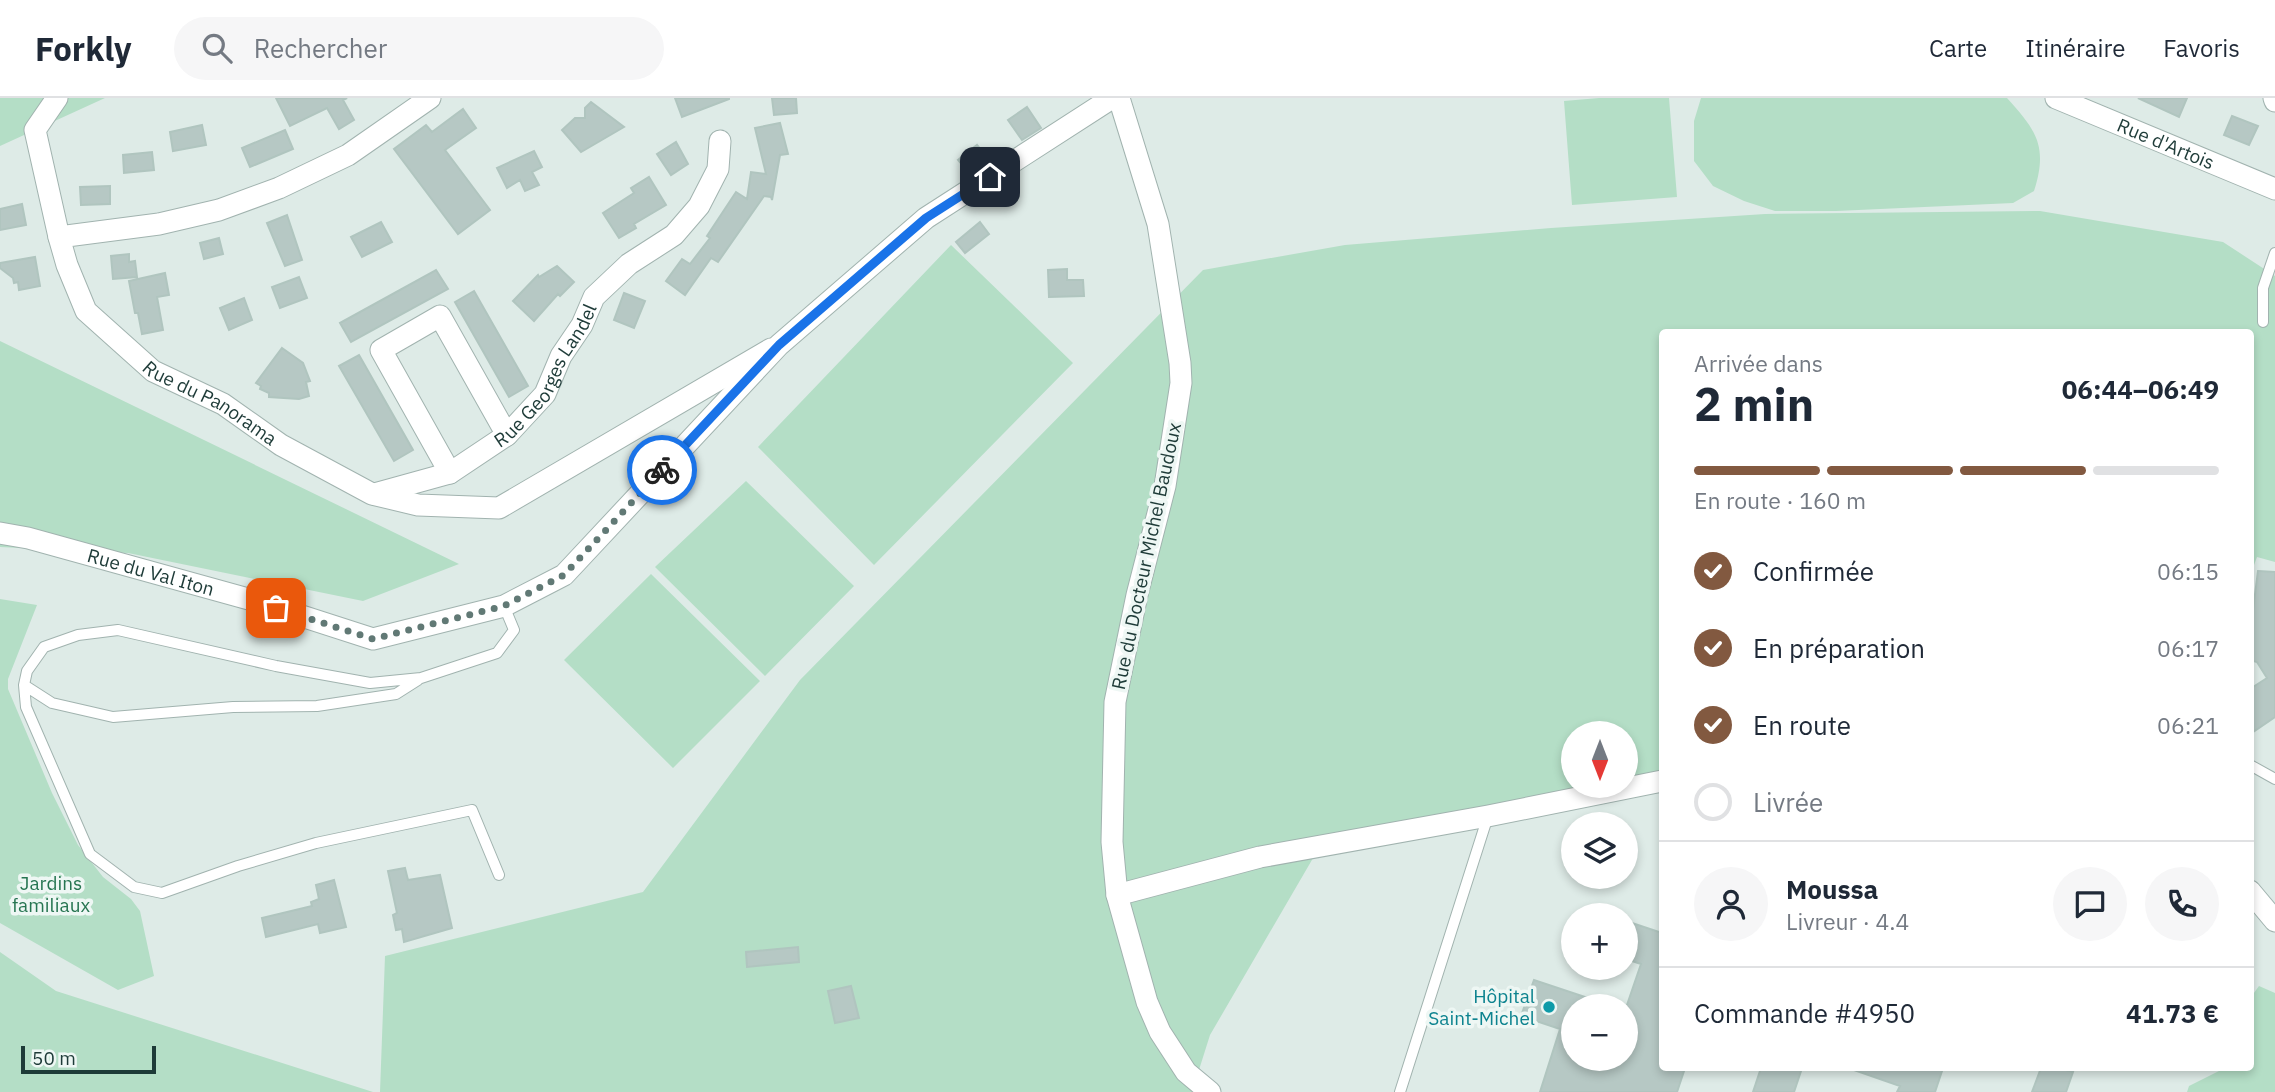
<!DOCTYPE html>
<html lang="fr">
<meta charset="utf-8">
<style>
body{margin:0;font-family:"IBM Plex Sans",sans-serif;background:#f6f6f7;color:#1f2937;height:100vh;display:flex;flex-direction:column;font-size:26px;white-space:nowrap}
*{box-sizing:border-box;margin:0}
p{font-size:23px;color:#747a83}
.icon{flex:none;width:38px;height:38px;fill:none;stroke:currentColor;stroke-width:2;stroke-linecap:round;stroke-linejoin:round}
.map{position:relative;flex:1;overflow:hidden}
.drawer{position:absolute;left:1659px;top:231px;width:595px;height:742px;display:flex;flex-direction:column;background:#fff;border-radius:7px;box-shadow:0 4px 10px #0003}
.drawer>*{flex:none}
.needle{width:46px;rotate:180deg}
.buttons{position:absolute;left:1561px;top:623px;display:grid;gap:14px}
.buttons a{display:grid;place-items:center;width:77px;height:77px;border-radius:50%;background:#fff;box-shadow:0 4px 10px #0003;font-size:35px}
.scale{position:absolute;left:21px;bottom:18px;width:135px;box-sizing:border-box;padding-left:7px;border:4px solid #1e3b38;border-top:0;font-size:19px;line-height:24px;white-space:nowrap;color:#1e3b38;-webkit-text-stroke:5px #eef7f4;paint-order:stroke}
.pin{position:absolute;display:grid;place-items:center;width:60px;height:60px;color:#fff;margin:-30px;border-radius:14px;box-shadow:0 4px 10px #0006}
.courier{position:absolute;display:grid;place-items:center;width:70px;height:70px;margin:-35px;border:5px solid #1a73e8;border-radius:50%;background:#fff;color:#222;box-shadow:0 2px 9px #0007}
.head em{font-style:normal;font-weight:700}
.head div{display:flex;flex-direction:column-reverse}
.head{display:flex;align-items:center;justify-content:space-between;height:119px;padding:0 35px}
h1{font-size:46px;font-weight:700;line-height:52px}
.bar{display:grid;grid-template-columns:repeat(4,1fr);gap:10px 7px;align-content:center;height:84px;padding:0 35px}
.bar i{height:9px;border-radius:5px;background:#e0e1e3}
.bar .selected{background:#825940}
.bar p{grid-column:span 4}
.line{display:flex;align-items:center;gap:18px;padding:0 35px;border-top:2px solid #e0e1e3}
.line div{flex:1}
.round{display:grid;place-items:center;flex:none;width:74px;height:74px;border-radius:37px;background:#f6f6f7}
ol{padding:0 35px;list-style:none}
li{display:flex;align-items:center;gap:21px;height:77px}
li p{margin-inline-start:auto}
li .icon{padding:7px;border-radius:50%;background:#825940;color:#fff;stroke-width:4}
li:last-child{color:#747a83}
li i{width:38px;height:38px;border:4px solid #e0e1e3;border-radius:50%}
header{display:flex;align-items:center;gap:42px;box-sizing:border-box;height:98px;padding:0 35px;background:#fff;border-bottom:2px solid #e0e1e3}
header strong{font-size:33px}
nav{display:flex;gap:38px;margin-inline-start:auto;font-size:24px}
.search{width:490px;height:63px;background:#f6f6f7;display:flex;align-items:center;gap:18px;box-sizing:border-box;padding:0 24px;border-radius:38px;color:#747a83;font-size:26px}
.map>svg:first-child{display:block}
.green{fill:#b4dec6}
.building{fill:#b6c8c4;stroke:#b0c5bf;stroke-width:2}
.lines{fill:none;stroke-linecap:round;stroke-linejoin:round}
.service-casing{stroke:#a1b3af;stroke-width:12}
.minor-casing{stroke:#a1b3af;stroke-width:23}
.tertiary-casing{stroke:#a1b3af;stroke-width:23}
.service{stroke:#fff;stroke-width:10}
.minor{stroke:#fff;stroke-width:21}
.tertiary{stroke:#fff;stroke-width:21}
.done{stroke:#617975;stroke-width:7;stroke-dasharray:0 12.6}
.route{stroke:#1a73e8;stroke-width:9}
.culture-dot{fill:#0f9aa8;stroke:#eef7f4;stroke-width:2.5}
.labels{text-anchor:middle;stroke-width:7;stroke-linejoin:round;paint-order:stroke}
.street-label{font-size:19px;fill:#1e3b38;stroke:#eef7f4}
.park-label{font-size:19px;fill:#267551;stroke:#eef7f4}
.culture-label{font-size:19px;fill:#0d838f;stroke:#eef7f4;text-anchor:end}
</style>
<header>
<strong>Forkly</strong>
<div class="search"><svg class="icon" aria-label="search" viewBox="0 0 24 24"><circle cx="10" cy="10" r="6"/><path d="M15 15l6 6"/></svg>Rechercher</div>
<nav><a>Carte</a><a>Itinéraire</a><a>Favoris</a></nav>
</header>
<div class="map">
<svg width="2275" height="994" viewBox="0 0 2275 994">
<rect width="100%" height="100%" fill="#deebe7"/>
<path class="green" d="M0,0h105l-105,48z
M1599,0h70l8,99 -105,8 -8,-104z
M1701,0h306c30,33 41,49 27,93l-21,12 -177,8h-61l-31,-10 -31,-15 -19,-25v-40z
M2040,113l183,31 52,34v286l-18,-5 -6,16 -1,-241h-588v441l-36,8v-48h-53v53h33l-290,67 -106,182 -18,57h-812l5,-136 258,-64 157,-212 403,-410 142,-25 206,-17 214,-14z
M951,147l122,118 -199,202 -116,-118z
M0,243l459,223 -96,37 -235,-48 -128,-6z
M746,383l108,105 -89,90 -110,-109z
M651,476l109,107 -87,87 -109,-108z
M0,501l37,6 -29,74v10l44,104 26,52 25,32 28,22 9,12 14,65 -36,14 -118,-67z
M0,854l56,39 317,101h-373z
M2259,888l16,7v99h-88l2,-6 36,-18h25l1,-71z"/>
<path class="building" d="M276,0h71l-4,2 11,20 -15,9 -12,-21 -37,18z
M675,0h54v1l-47,18z
M772,0h24l1,15 -23,2z
M2138,0h49l-8,19z
M591,4l33,25 -43,25 -19,-22 13,-12h10v-10z
M1027,9l14,21 -19,12 -14,-20z
M463,11l13,19 -31,22 45,60 -32,24 -64,-85 32,-24 6,7z
M2232,18l26,10 -9,19 -25,-10z
M780,25l8,31 -8,1 -8,45 -1,-3 -7,-1 -46,66 -7,-4 -26,37 -19,-14 16,-22 8,5 20,-26 -3,-2 29,-44 11,7 4,-27 15,2 -11,-46z
M202,27l4,20 -33,6 -3,-19z
M285,32l8,19 -43,18 -8,-19z
M676,44l12,22 -17,11 -14,-21z
M977,47l13,16 -20,13 -12,-14z
M534,53l8,16 -10,5 7,13 -14,6 -5,-11 -13,8 -10,-20z
M152,54l2,18 -30,3 -1,-18z
M649,79l17,28 -32,19 2,4 -17,10 -16,-25 31,-20 -3,-5z
M110,88v18l-29,1 -1,-18z
M22,106l4,21 -26,5v-21z
M287,117l15,45 -17,6 -18,-43z
M381,124l11,20 -30,15 -11,-20z
M980,124l9,12 -24,19 -9,-11z
M219,140l4,16 -19,5 -4,-16z
M129,156v8l6,-1 2,16 -24,2 -2,-23z
M35,159l5,29 -21,4 -1,-8 -4,1 -1,-5 -13,-10v-5z
M557,168l17,16 -14,14 -2,-2 -24,27 -21,-20 25,-26 1,2z
M1067,171v11h16l1,16 -35,1 -1,-27z
M436,172l12,19 -97,53 -11,-19z
M165,175l4,22 -12,2 6,33 -21,4 -4,-21h-3l-6,-32z
M299,179l8,21 -27,10 -8,-21z
M474,193l54,95 -19,11 -54,-95z
M624,195l21,8 -11,27 -20,-8z
M244,200l8,22 -23,10 -9,-22z
M282,250l21,15 7,18 -4,1 3,14 -10,3 -30,-2v-4l-9,-4 1,-3 -5,-3z
M359,257l54,95 -19,11 -55,-95z
M2258,473l17,1v145l-25,17v-45l17,-11 -10,-16 -7,-2v-48l3,-2z
M405,770l3,12 32,-5 12,53 -48,14 -2,-13 -6,1 -3,-15 4,-2 -9,-42z
M334,782l12,47 -26,6 -2,-9 -52,13 -4,-19 50,-12 -1,-4 8,-3 -3,-14z
M1626,823l36,12v135h23l-8,24h-137l20,-63 -39,-13 13,-36 72,24v2h-33v53h53v-51l15,-44 -15,-5z
M798,849l1,15 -52,5 -1,-15z
M851,888l8,32 -24,5 -7,-32z
M1761,970h41l-8,24h-41z
M1854,970h89l-8,24h-38l3,-6 -46,-16z
M2041,970h18l14,4 -7,20h-34z"/>
<g class="lines">
<defs>
<path id="service" d="M2263,224v-34l12,-35
M24,587l28,18 61,14 120,-10 84,-1 79,-12 22,-14
M2250,667l25,14
M499,777l-27,-65 -156,33 -78,23 -76,27 -28,-6 -44,-33 -64,-147 -2,-22 3,-14 17,-24 34,-12 40,-5 158,36 94,17 51,-5 76,-25 17,-23 -10,-24
M1400,994l88,-276"/>
<g id="minor">
<path d="M57,0l-22,32 24,107"/>
<path id="s1" d="M430,0l-82,57 -69,33 -60,22 -60,14 -100,13 8,28 19,46 67,60 70,33 58,41 91,49 46,11 81,3 272,-159"/>
<path d="M1119,0l39,126 22,139 1,20 -16,103 -28,109 -22,107 -3,140 5,53 30,107 13,30 26,40 24,20"/>
<path d="M2274,0l1,3"/>
<path d="M450,375l-69,-123 59,-34 67,119"/>
<path id="s2" d="M374,396l76,-21 57,-38 38,-41 16,-38 21,-31 12,-28 35,-33 45,-29 25,-29 19,-37 2,-28"/>
<path d="M2250,793l25,30"/>
<path d="M1117,797l143,-38 228,-41 174,-35"/>
</g>
<g id="tertiary">
<path id="s3" d="M2056,0l219,91"/>
<path id="s4" d="M0,435l28,5 224,62 121,39 131,-33 60,-31 215,-230 147,-127 186,-120"/>
</g>
</defs>
<use href="#service" class="service-casing"/>
<use href="#minor" class="minor-casing"/>
<use href="#tertiary" class="tertiary-casing"/>
<use href="#service" class="service"/>
<use href="#minor" class="minor"/>
<use href="#tertiary" class="tertiary"/>
</g>
<g class="lines">
<path class="done" d="M276,510l97,31 131,-33 60,-31 98,-105"/>
<path class="route" d="M662,372l117,-125 147,-127 64,-41"/>
</g>
<circle class="culture-dot" cx="1549" cy="909" r="7"/>
<g class="labels">
<g class="street-label">
<text dy="7" stroke="none"><textPath href="#s3" startOffset="119">Rue d'Artois</textPath></text>
<text dy="7" stroke="none"><textPath href="#s2" startOffset="219">Rue Georges Landel</textPath></text>
<text dy="7" stroke="none"><textPath href="#s1" startOffset="637">Rue du Panorama</textPath></text>
<text transform="translate(1146 458) rotate(-78)" y="7">Rue du Docteur Michel Baudoux</text>
<text dy="7" stroke="none"><textPath href="#s4" startOffset="156">Rue du Val Iton</textPath></text>
</g>
<g class="park-label">
<text x="51" y="792">Jardins<tspan x="51" dy="22">familiaux</tspan></text>
</g>
<g class="culture-label">
<text x="1535" y="905">Hôpital<tspan x="1535" dy="22">Saint-Michel</tspan></text>
</g>
</g>
</svg>
<div class="buttons">
<a><svg class="needle" viewBox="-14 -14 28 28"><path d="M0-13l5 13h-10z" fill="#e53935"/><path d="M0 13l5-13h-10z" fill="#747a83"/></svg></a>
<a><svg class="icon" aria-label="layers" viewBox="0 0 24 24"><path d="M12 4l9 5-9 5-9-5zM3 14l9 5 9-5"/></svg></a>
<a>+</a>
<a>−</a>
</div>
<div class="scale">50 m</div>
<div class="pin" style="left:276px;top:510px;background:#ea580c"><svg class="icon" aria-label="bag" viewBox="0 0 24 24"><path d="M5 8h14l-1 12H6zM9 8a3 3 0 0 1 6 0"/></svg></div>
<div class="pin" style="left:990px;top:79px;background:#1f2937"><svg class="icon" aria-label="home" viewBox="0 0 24 24"><path d="M3 11l9-7 9 7M6 9v11h12V9"/></svg></div>
<div class="courier" style="left:662px;top:372px"><svg class="icon" aria-label="bike" viewBox="0 0 24 24"><circle cx="6" cy="16" r="4"/><circle cx="18" cy="16" r="4"/><path d="M6 16l4-8h5l3 8M10 8l3 8H6M13 5h3"/></svg></div>
<section class="drawer">
<div class="head"><div><h1>2 min</h1><p>Arrivée dans</p></div><em>06:44–06:49</em></div>
<div class="bar"><i class="selected"></i><i class="selected"></i><i class="selected"></i><i></i><p>En route · 160 m</p></div>
<ol>
<li><svg class="icon" aria-label="check" viewBox="0 0 24 24"><path d="M5 12l5 5 9-10"/></svg>Confirmée<p>06:15</p></li>
<li><svg class="icon" aria-label="check" viewBox="0 0 24 24"><path d="M5 12l5 5 9-10"/></svg>En préparation<p>06:17</p></li>
<li><svg class="icon" aria-label="check" viewBox="0 0 24 24"><path d="M5 12l5 5 9-10"/></svg>En route<p>06:21</p></li>
<li><i></i>Livrée</li>
</ol>
<div class="line" style="height:126px"><a class="round"><svg class="icon" aria-label="person" viewBox="0 0 24 24"><circle cx="12" cy="8" r="4"/><path d="M4 21q1-7 8-7t8 7"/></svg></a><div><b>Moussa</b><p>Livreur · 4.4</p></div><a class="round"><svg class="icon" aria-label="chat" viewBox="0 0 24 24"><path d="M4 5h16v11H9l-5 4z"/></svg></a><a class="round"><svg class="icon" aria-label="phone" viewBox="0 0 24 24"><path d="M5 4h4l2 5-3 2q2 4 5 5l2-3 5 2v4C11 20 4 13 5 4z"/></svg></a></div>
<div class="line" style="height:91px"><div>Commande #4950</div><b>41.73 €</b></div>
</section>
</div>
